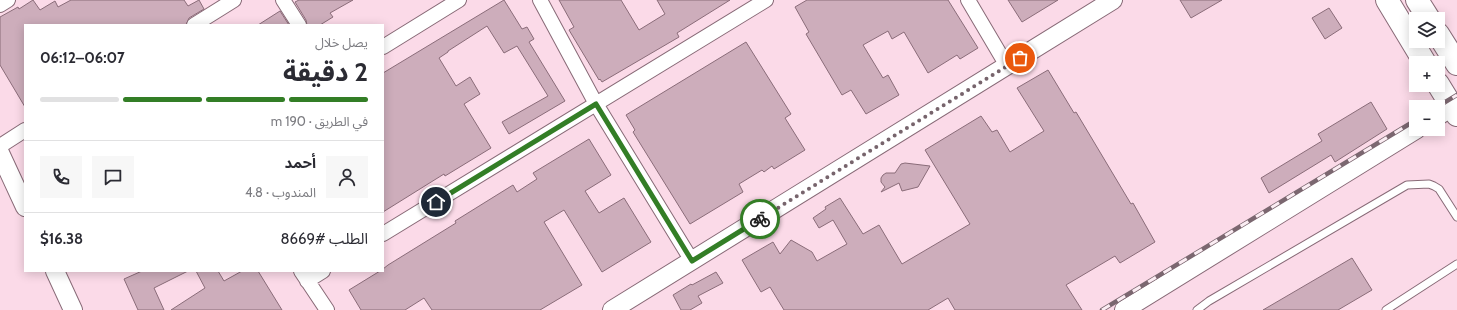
<!DOCTYPE html>
<html lang="ar">
<meta charset="utf-8">
<style>
body{margin:0;font-family:Cabin,"Noto Sans Arabic",sans-serif;background:#f7f7f7;color:#2b2b33;direction:rtl;height:100vh;display:flex;flex-direction:column;font-size:15px;white-space:nowrap}
*{box-sizing:border-box;margin:0}
p{font-size:13px;color:#7c7c81}
.icon{flex:none;width:22px;height:22px;fill:none;stroke:currentColor;stroke-width:2;stroke-linecap:round;stroke-linejoin:round}
.map{position:relative;flex:1;overflow:hidden;direction:ltr}
.details{position:absolute;left:24px;top:24px;width:360px;height:248px;display:flex;flex-direction:column;background:#fff;border-radius:0px;box-shadow:0 2px 10px #0003;direction:rtl}
.details>*{flex:none}
.fabs{position:absolute;left:1409px;top:12px;display:grid;gap:8px}
.fabs a{display:grid;place-items:center;width:36px;height:36px;border-radius:0px;background:#fff;box-shadow:0 2px 10px #0003;font-size:20px}
.pin{position:absolute;display:grid;place-items:center;width:34px;height:34px;color:#fff;margin:-17px;border:2px solid #fff;border-radius:50%;box-shadow:0 1px 4px #0007}
.courier{position:absolute;display:grid;place-items:center;width:40px;height:40px;margin:-20px;border:3px solid #337e26;border-radius:50%;background:#fff;color:#222;box-shadow:0 1px 5px #0007}
.headline em{font-style:normal;font-weight:700}
.headline div{display:flex;flex-direction:column-reverse}
.headline{display:flex;align-items:center;justify-content:space-between;height:68px;padding:0 16px}
h1{font-size:26px;font-weight:700;line-height:30px}
.bar{display:grid;grid-template-columns:repeat(4,1fr);gap:6px 4px;align-content:center;height:48px;padding:0 16px}
.bar i{height:5px;border-radius:3px;background:#e1e1e2}
.bar .current{background:#337e26}
.bar p{grid-column:span 4}
.line{display:flex;align-items:center;gap:10px;padding:0 16px;border-top:1px solid #e1e1e2}
.line div{flex:1}
.round{display:grid;place-items:center;flex:none;width:42px;height:42px;border-radius:0px;background:#f7f7f7}
.map>svg:first-child{display:block}
.building{fill:#cdadbb;stroke:#8a6c79}
.lines{fill:none;stroke-linecap:round;stroke-linejoin:round}
.service-casing{stroke:#886a77;stroke-width:9}
.minor-casing{stroke:#886a77;stroke-width:16}
.tertiary-casing{stroke:#886a77;stroke-width:20}
.primary-casing{stroke:#886a77;stroke-width:24}
.service{stroke:#fff;stroke-width:7}
.minor{stroke:#fff;stroke-width:14}
.tertiary{stroke:#fff;stroke-width:18}
.primary{stroke:#fff;stroke-width:22}
.rail-casing{stroke:#7b6770;stroke-width:4.5}
.rail{stroke:#fbedf3;stroke-width:3;stroke-dasharray:9;stroke-linecap:butt}
.done{stroke:#77646c;stroke-width:4;stroke-dasharray:0 7.2}
.route{stroke:#337e26;stroke-width:5}
</style>
<div class="map">
<svg width="1457" height="310" viewBox="0 0 1457 310">
<rect width="100%" height="100%" fill="#fbdae8"/>
<path class="building" d="M33,0l7,10 15,-9 3,6 13,-7h113l4,6 11,-6 5,9 -15,9 -3,7h-161v82l-25,-42v-48l18,-10 1,2z
M299,0h54l-23,13 3,4 -13,8h-13l-1,-5 -11,-18z
M504,0l18,29 5,-2 7,12 -5,3 36,59 -56,33 -7,-12 46,-26 -31,-50 -13,7 -17,-27 -39,25v1l-9,6 17,28 14,-9 10,17 -16,10 27,44 -46,28 -1,-2 -61,38v-139z
M559,0h62l18,30 26,-16 -8,-14h73l-53,33 2,4 -77,45 -2,-3 -1,1 -30,-50 5,-3z
M807,0h141l30,48 -18,11 -3,-4 -29,18 -24,-41 -12,7 -4,-8 -25,14 20,33 5,-3 11,20 -33,19 -15,-24 -9,5 -36,-61 3,-2 -14,-25z
M1008,0h50l-36,22z
M1180,0h42l-31,18z
M1329,8l13,20 -17,11 -13,-21z
M280,11l9,14h-31z
M746,42l45,72 -6,4 20,32 -31,19 -2,-3 -8,6 -2,-2 -23,14 4,8 -53,32 -57,-92 2,-2 -9,-15z
M1048,70l26,43 2,-1 55,92 2,-1 22,39 -35,21 -5,-7 -49,29 16,25h-127l-7,-12 -20,12h-144l-14,-23 -9,5 -19,-32 31,-18 7,12 11,-14 21,12 5,9 30,-17 -14,-24 -14,8 -6,-10 13,-9 -1,-2 15,-9 23,36 16,-9 23,39 68,-40 -45,-74 56,-34 11,16 5,-2 13,22 34,-21 -27,-43z
M1371,102l16,27 -52,33 -4,-7 -62,38 -8,-15 61,-37 -4,-7z
M589,139l22,36 -26,16 14,22 25,-15 27,44 -49,30 -38,-62 -20,12 38,63 -42,25h-108l-8,-12 -19,12h-44l-12,-20 31,-19h3v-2l5,-4 68,-42 -1,-2 58,-36 4,7 20,-13 -4,-6z
M905,163l25,3 -12,21 -16,4 -3,-8 -18,9 4,-5 -4,-5v-4l2,-3 3,-2h9l6,-9z
M1352,258l20,32 -34,20h-75z
M142,271h46l-34,17 10,22h-26l-14,-31z
M196,271h22l6,10 18,-10h16l24,39h-111l34,-22z
M716,272l7,11 -25,13 4,7 -12,7h-9l-8,-15 18,-11 1,1z"/>
<g class="lines">
<defs>
<path id="service" d="M1197,310l12,-9 198,-116 22,-1 5,2 5,3 18,28
M1386,310l71,-46"/>
<path id="minor" d="M283,0l16,25
M540,0l56,104 96,157
M968,0l39,66
M0,5l8,-5
M194,25l40,-25
M383,47l76,-47
M0,146l25,-16
M383,234l383,-234
M301,271l26,39
M307,281l16,-10"/>
<path id="tertiary" d="M1438,116l19,-12
M0,153l25,54
M55,271l18,39
M612,310l501,-310
M1124,310l293,-181"/>
<path id="primary" d="M1387,0l38,63
M1417,0l12,19
M1438,34l19,30
M1438,84l19,31"/>
</defs>
<use href="#service" class="service-casing"/>
<use href="#minor" class="minor-casing"/>
<use href="#tertiary" class="tertiary-casing"/>
<use href="#primary" class="primary-casing"/>
<use href="#service" class="service"/>
<use href="#minor" class="minor"/>
<use href="#tertiary" class="tertiary"/>
<use href="#primary" class="primary"/>
<defs>
<path id="rail" d="M1437,107l20,-12
M1102,310l314,-190"/>
</defs>
<use href="#rail" class="rail-casing"/>
<use href="#rail" class="rail"/>
</g>
<g class="lines">
<path class="done" d="M760,219l260,-161"/>
<path class="route" d="M436,202l160,-98 96,157 68,-42"/>
</g>
</svg>
<div class="fabs">
<a><svg class="icon" aria-label="layers" viewBox="0 0 24 24"><path d="M12 4l9 5-9 5-9-5zM3 14l9 5 9-5"/></svg></a>
<a>+</a>
<a>−</a>
</div>
<div class="pin" style="left:1020px;top:58px;background:#ea580c"><svg class="icon" aria-label="bag" viewBox="0 0 24 24"><path d="M5 8h14l-1 12H6zM9 8a3 3 0 0 1 6 0"/></svg></div>
<div class="pin" style="left:436px;top:202px;background:#1f2937"><svg class="icon" aria-label="home" viewBox="0 0 24 24"><path d="M3 11l9-7 9 7M6 9v11h12V9"/></svg></div>
<div class="courier" style="left:760px;top:219px"><svg class="icon" aria-label="bike" viewBox="0 0 24 24"><circle cx="6" cy="16" r="4"/><circle cx="18" cy="16" r="4"/><path d="M6 16l4-8h5l3 8M10 8l3 8H6M13 5h3"/></svg></div>
<section class="details">
<div class="headline"><div><h1>2 دقيقة</h1><p>يصل خلال</p></div><em>06:07–06:12</em></div>
<div class="bar"><i class="current"></i><i class="current"></i><i class="current"></i><i></i><p>في الطريق · 190 m</p></div>
<div class="line" style="height:72px"><a class="round"><svg class="icon" aria-label="person" viewBox="0 0 24 24"><circle cx="12" cy="8" r="4"/><path d="M4 21q1-7 8-7t8 7"/></svg></a><div><b>أحمد</b><p>المندوب · 4.8</p></div><a class="round"><svg class="icon" aria-label="chat" viewBox="0 0 24 24"><path d="M4 5h16v11H9l-5 4z"/></svg></a><a class="round"><svg class="icon" aria-label="phone" viewBox="0 0 24 24"><path d="M5 4h4l2 5-3 2q2 4 5 5l2-3 5 2v4C11 20 4 13 5 4z"/></svg></a></div>
<div class="line" style="height:52px"><div>الطلب #8669</div><b>$16.38</b></div>
</section>
</div>
